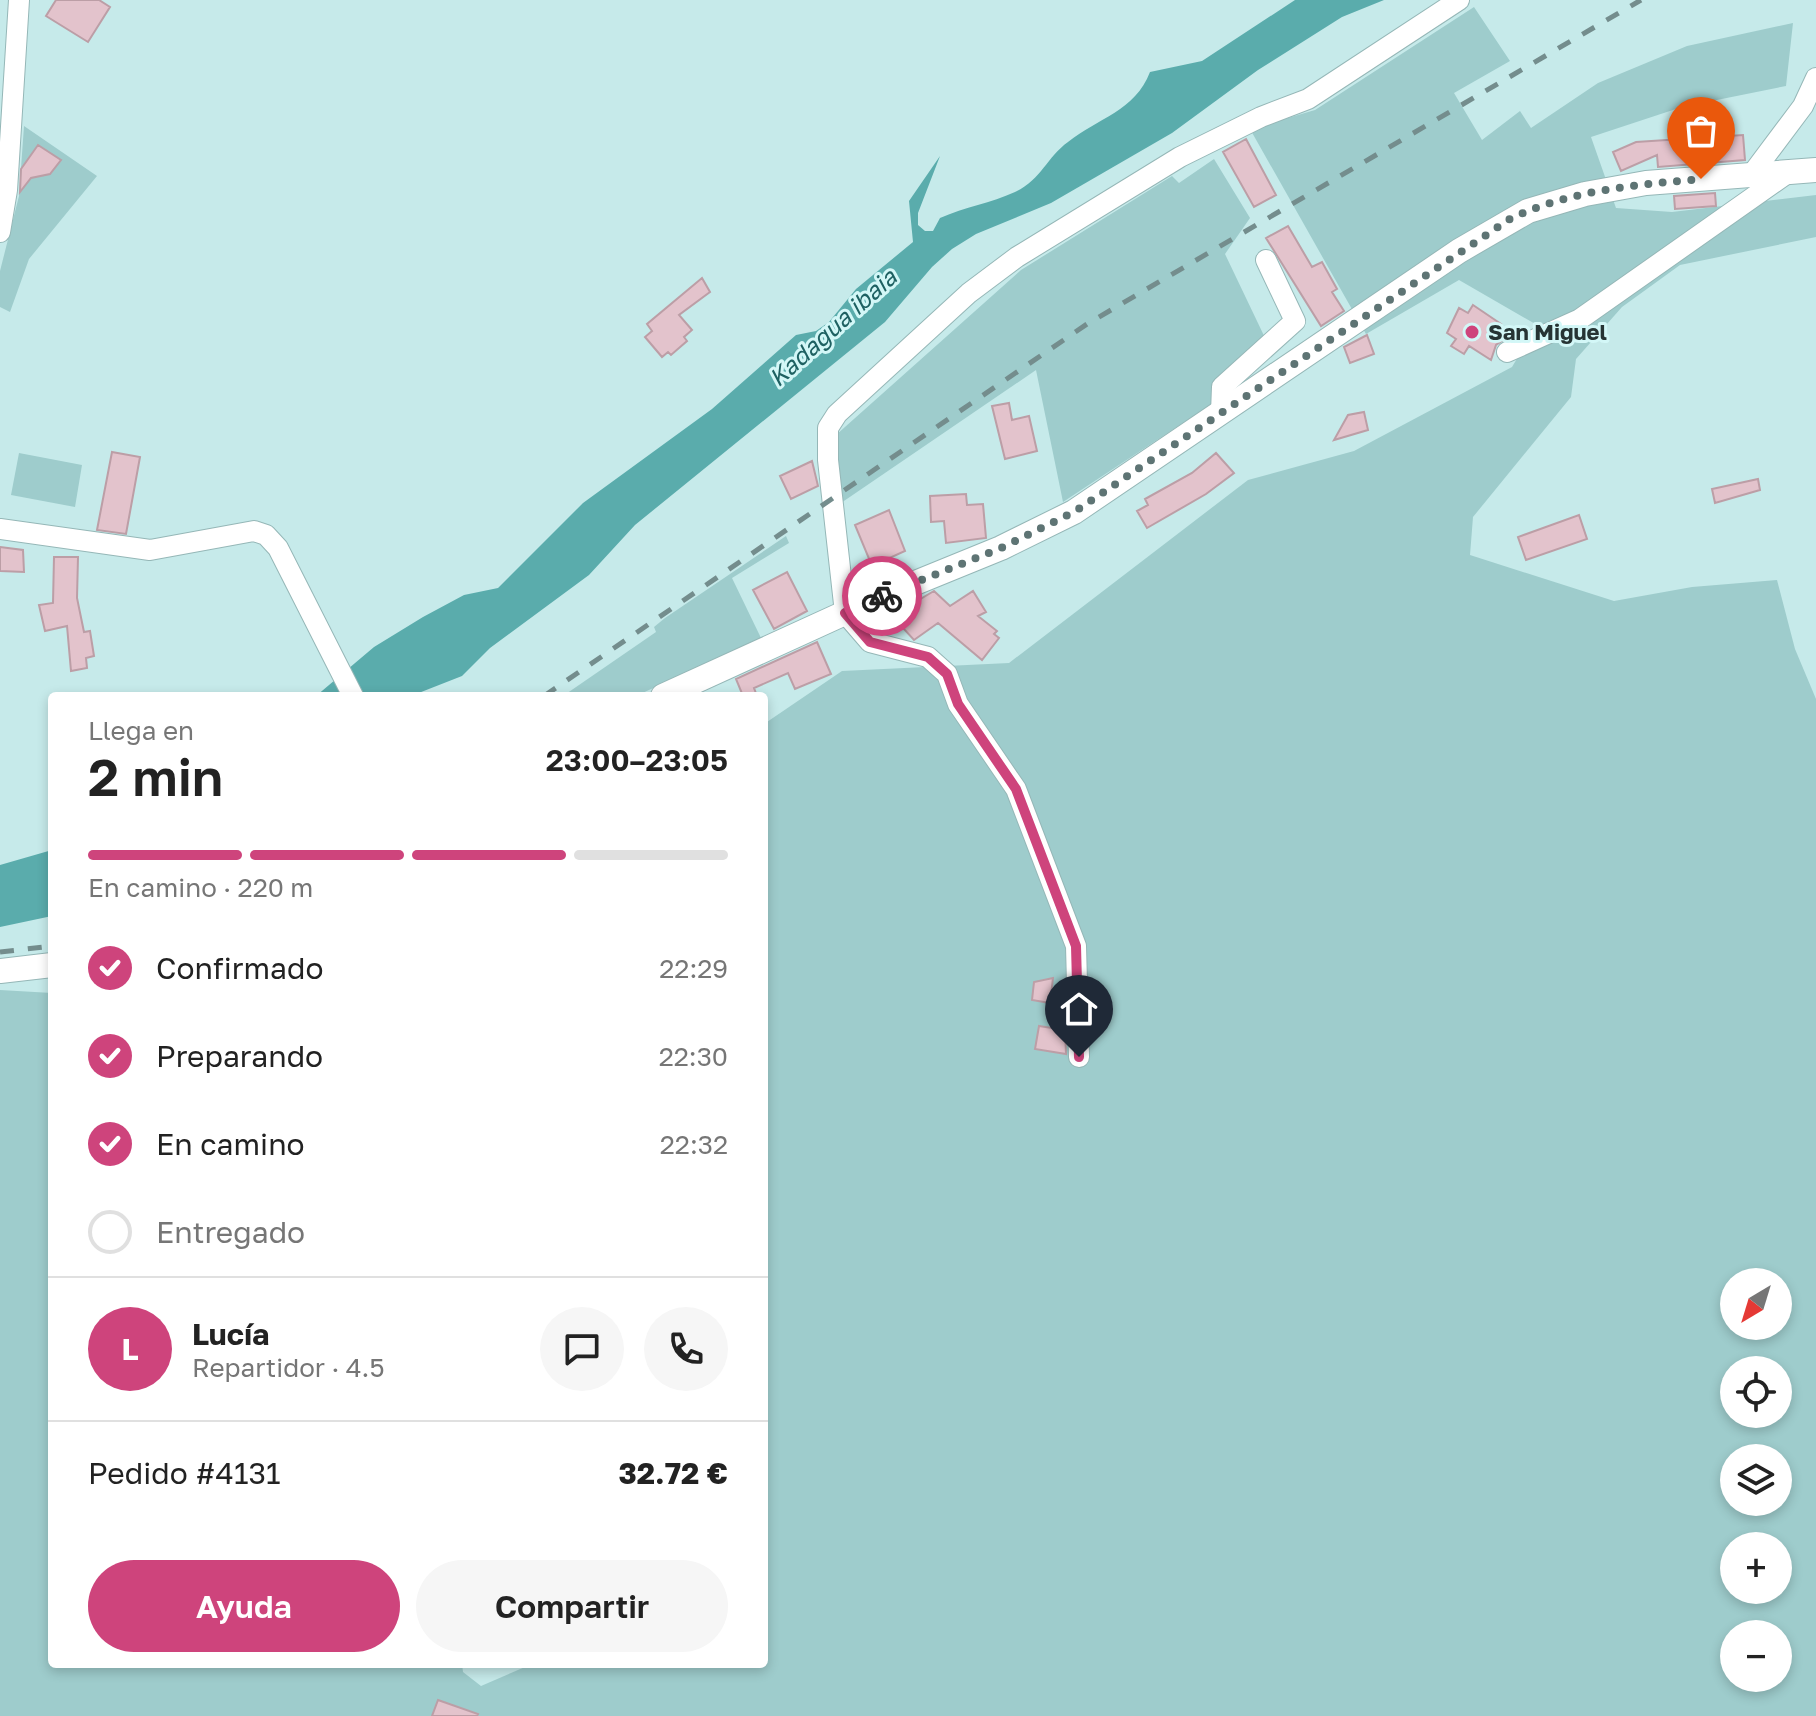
<!DOCTYPE html>
<html lang="es">
<meta charset="utf-8">
<style>
body{margin:0;font-family:"Golos Text",sans-serif;background:#f6f6f6;color:#222;height:100vh;display:flex;flex-direction:column;font-size:30px;white-space:nowrap}
*{box-sizing:border-box;margin:0}
p{font-size:26px;color:#767676}
.icon{flex:none;width:44px;height:44px;fill:none;stroke:currentColor;stroke-width:2;stroke-linecap:round;stroke-linejoin:round}
.map{position:relative;flex:1;overflow:hidden}
.sheet{position:absolute;left:48px;top:692px;width:720px;height:976px;display:flex;flex-direction:column;background:#fff;border-radius:8px;box-shadow:0 4px 12px #0003}
.sheet>*{flex:none}
.needle{width:52px;rotate:218deg}
.fabs{position:absolute;left:1720px;top:1268px;display:grid;gap:16px}
.fabs a{display:grid;place-items:center;width:72px;height:72px;border-radius:50%;background:#fff;box-shadow:0 4px 12px #0003;font-size:40px}
.pin{position:absolute;display:grid;place-items:center;width:68px;height:68px;color:#fff;margin:-82px -34px;border-radius:50% 50% 50% 0;rotate:-45deg;box-shadow:0 0 8px #0007}
.pin .icon{rotate:45deg}
.courier{position:absolute;display:grid;place-items:center;width:80px;height:80px;margin:-40px;border:6px solid #ce447c;border-radius:50%;background:#fff;color:#222;box-shadow:0 2px 10px #0007}
.summary em{font-style:normal;font-weight:600}
.summary div{display:flex;flex-direction:column-reverse}
.summary{display:flex;align-items:center;justify-content:space-between;height:136px;padding:0 40px}
h1{font-size:52px;font-weight:600;line-height:60px}
.bar{display:grid;grid-template-columns:repeat(4,1fr);gap:12px 8px;align-content:center;height:96px;padding:0 40px}
.bar i{height:10px;border-radius:6px;background:#e0e0e0}
.bar .selected{background:#ce447c}
.bar p{grid-column:span 4}
.line{display:flex;align-items:center;gap:20px;padding:0 40px;border-top:2px solid #e0e0e0}
.line div{flex:1}
.round{display:grid;place-items:center;flex:none;width:84px;height:84px;border-radius:42px;background:#f6f6f6}
ol{padding:0 40px;list-style:none}
li{display:flex;align-items:center;gap:24px;height:88px}
li p{margin-inline-start:auto}
li .icon{padding:8px;border-radius:50%;background:#ce447c;color:#fff;stroke-width:4}
li:last-child{color:#767676}
li i{width:44px;height:44px;border:4px solid #e0e0e0;border-radius:50%}
.button{display:flex;gap:16px;margin-top:auto;padding:16px 40px}
.button a{flex:1;height:92px;border-radius:48px;background:#ce447c;color:#fff;font-size:32px;font-weight:600;line-height:92px;text-align:center}
.button a+a{background:#f6f6f6;color:#222}
.map>svg:first-child{display:block}
.green{fill:#9ecccc;fill-rule:evenodd}
.water{fill:#5aacac}
.building{fill:#e3c3cc;stroke:#bc9ea6;stroke-width:2}
.lines{fill:none;stroke-linecap:round;stroke-linejoin:round}
.minor-casing{stroke:#95b7b7;stroke-width:22}
.tertiary-casing{stroke:#95b7b7;stroke-width:26}
.minor{stroke:#fff;stroke-width:20}
.tertiary{stroke:#fff;stroke-width:24}
.rail{stroke:#748d8d;stroke-width:5;stroke-dasharray:14 14;stroke-linecap:butt}
.done{stroke:#5e7474;stroke-width:8;stroke-dasharray:0 14.4}
.route{stroke:#ce447c;stroke-width:10}
.poi-dot{fill:#ce447c;stroke:#d3f7f7;stroke-width:3}
.labels{text-anchor:middle;stroke-width:6;stroke-linejoin:round;paint-order:stroke}
.poi-label{font-size:22px;font-weight:bold;fill:#263434;stroke:#d3f7f7;text-anchor:start}
.water-label{font-size:24px;font-style:italic;fill:#1e6162;stroke:#d3f7f7}
</style>
<div class="map">
<svg width="1816" height="1716" viewBox="0 0 1816 1716">
<rect width="100%" height="100%" fill="#c6eaea"/>
<path class="green" d="M1474,7l36,54 -56,32 28,47 38,-29 11,17 67,-45 89,-37 106,-23 -7,63 -104,21 -91,30 25,71 56,4 144,-17v42l-136,28 -58,42 -46,52 -5,38 -98,120 -3,38 144,46 78,-14 85,-7 18,69 21,50v1017h-1816v-726l52,3v671h410l1,8 18,14 51,-22h232v-940l78,-53 167,-8 239,-183 106,-29 158,-84 25,-42 -78,-45 -93,54 -116,-205 65,-19zM1734,1282h44v44h-44zM1734,1370h44v44h-44zM1734,1458h44v44h-44zM1734,1546h44v44h-44zM1734,1634h44v44h-44z
M24,126l73,50 -68,83 -19,53 -10,-5v-36l19,-75z
M1214,159l36,59 -25,36 42,88 -50,42 -6,9 2,10 -150,99 -27,-132 -195,133 -5,-68 185,-165 151,-94 7,7z
M19,453l63,12 -7,42 -64,-12z
M786,536l3,7 -57,35 29,60 -125,58h-73l93,-64 -2,-5 11,-9z"/>
<path class="water" d="M1295,0h89l-42,17 -84,53 -86,63 -121,70 -75,31 -24,15 -20,18 -47,55 -250,203 -46,50 -99,73 -28,28 -51,20h-95l58,-49 49,-30 41,-22 34,-7 85,-85 129,-94 84,-74 20,-4 13,-9 27,-33 57,-47 -4,-41 31,-45 -22,57v12l7,6h8l7,-13c25,-11 51,-15 75,-26 26,-12 32,-35 53,-50 30,-24 67,-31 82,-70l52,-11z
M52,850v66l-52,11v-62z"/>
<path class="building" d="M56,0h43l11,7 -22,35 -42,-26z
M1743,135l2,25 -87,7 -1,-12 -36,16 -8,-19 23,-10z
M1246,139l30,56 -22,12 -31,-55z
M38,145l23,15 -11,14 -19,4 -11,14 1,-23z
M1715,193l1,13 -41,3 -1,-13z
M1288,226l24,41 10,-5 15,27 -5,3 12,19 -23,15 -55,-88z
M702,278l8,14 -31,23 13,15 -8,7 3,4 -16,14 -3,-3 -6,5 -17,-20 7,-6 -5,-7z
M1473,305l28,19 -5,7 10,7 -10,7 -5,15 -22,-14 -5,8 -13,-8 5,-7 -9,-6 12,-25 9,5z
M1367,335l7,19 -24,9 -6,-16z
M1009,403l3,17 17,-4 8,35 -32,8 -13,-53z
M1364,412l4,18 -34,10 14,-25z
M112,452l28,5 -14,77 -29,-4z
M1216,453l18,20 -28,21 -59,34 -10,-17 11,-6 -3,-6 47,-26z
M812,461l6,25 -27,13 -11,-23z
M1758,479l2,11 -45,13 -3,-14z
M966,494l1,11 16,-1 3,34 -40,5 -2,-22 -13,1 -1,-26z
M889,510l16,41 -33,15 -17,-41z
M1579,515l8,24 -61,21 -8,-23z
M0,547l23,3 1,22 -24,-1z
M54,557h24l-1,41 7,34 6,-1 4,25 -8,2 1,10 -16,3 -4,-45 -22,5 -6,-26 14,-2z
M787,572l20,39 -33,18 -21,-39z
M934,591l16,15 23,-15 13,21 -8,4 19,15 -3,3 5,4 -17,22 -44,-37 -24,17 -22,-24z
M817,642l14,32 -36,15 -7,-16 -34,15 3,8h-14l-7,-17z
M1053,978l-3,25 -18,-3 2,-18z
M1039,1026l26,4 1,24 -31,-5z
M438,1700l40,14 -1,2h-45z"/>
<g class="lines">
<defs>
<path id="minor" d="M1752,174l51,-68 13,-28
M0,232l7,-42 12,-190
M1507,352l73,-33 209,-147
M1221,413l1,-26 73,-66 -29,-61
M0,529l150,21 104,-19 12,4 12,13 75,148
M1079,1057l-3,-111 -60,-157 -58,-85 -11,-30 -19,-17 -58,-15 -25,-29 -17,-153v-32l9,-14 132,-121 48,-36 163,-100 81,-40 47,-18 151,-99"/>
<path id="tertiary" d="M663,696l208,-95 130,-53 73,-36 385,-261 69,-40 57,-17 61,-11 170,-13
M0,971l52,-6"/>
</defs>
<use href="#minor" class="minor-casing"/>
<use href="#tertiary" class="tertiary-casing"/>
<use href="#minor" class="minor"/>
<use href="#tertiary" class="tertiary"/>
<path class="rail" d="M544,696l543,-372 554,-324
M0,952l52,-6"/>
</g>
<g class="lines">
<path class="done" d="M882,596l119,-48 73,-36 436,-293c60,-29 125,-34 191,-40"/>
<path class="route" d="M882,596l-37,17 25,29 58,15 19,17 11,30 58,85 60,157 3,111"/>
</g>
<circle class="poi-dot" cx="1472" cy="332" r="8"/>
<g class="labels">
<g class="poi-label">
<text x="1488" y="340">San Miguel</text>
</g>
<g class="water-label">
<text transform="translate(833 328) rotate(-42)" y="8">Kadagua ibaia</text>
</g>
</g>
</svg>
<div class="fabs">
<a><svg class="needle" viewBox="-14 -14 28 28"><path d="M0-13l5 13h-10z" fill="#e53935"/><path d="M0 13l5-13h-10z" fill="#767676"/></svg></a>
<a><svg class="icon" aria-label="locate" viewBox="0 0 24 24"><circle cx="12" cy="12" r="6"/><path d="M12 2v4M12 18v4M2 12h4M18 12h4"/></svg></a>
<a><svg class="icon" aria-label="layers" viewBox="0 0 24 24"><path d="M12 4l9 5-9 5-9-5zM3 14l9 5 9-5"/></svg></a>
<a>+</a>
<a>−</a>
</div>
<div class="pin" style="left:1701px;top:179px;background:#ea580c"><svg class="icon" aria-label="bag" viewBox="0 0 24 24"><path d="M5 8h14l-1 12H6zM9 8a3 3 0 0 1 6 0"/></svg></div>
<div class="pin" style="left:1079px;top:1057px;background:#1f2937"><svg class="icon" aria-label="home" viewBox="0 0 24 24"><path d="M3 11l9-7 9 7M6 9v11h12V9"/></svg></div>
<div class="courier" style="left:882px;top:596px"><svg class="icon" aria-label="bike" viewBox="0 0 24 24"><circle cx="6" cy="16" r="4"/><circle cx="18" cy="16" r="4"/><path d="M6 16l4-8h5l3 8M10 8l3 8H6M13 5h3"/></svg></div>
<section class="sheet">
<div class="summary"><div><h1>2 min</h1><p>Llega en</p></div><em>23:00–23:05</em></div>
<div class="bar"><i class="selected"></i><i class="selected"></i><i class="selected"></i><i></i><p>En camino · 220 m</p></div>
<ol>
<li><svg class="icon" aria-label="check" viewBox="0 0 24 24"><path d="M5 12l5 5 9-10"/></svg>Confirmado<p>22:29</p></li>
<li><svg class="icon" aria-label="check" viewBox="0 0 24 24"><path d="M5 12l5 5 9-10"/></svg>Preparando<p>22:30</p></li>
<li><svg class="icon" aria-label="check" viewBox="0 0 24 24"><path d="M5 12l5 5 9-10"/></svg>En camino<p>22:32</p></li>
<li><i></i>Entregado</li>
</ol>
<div class="line" style="height:144px"><b class="round" style="background:#ce447c;color:#fff">L</b><div><b>Lucía</b><p>Repartidor · 4.5</p></div><a class="round"><svg class="icon" aria-label="chat" viewBox="0 0 24 24"><path d="M4 5h16v11H9l-5 4z"/></svg></a><a class="round"><svg class="icon" aria-label="phone" viewBox="0 0 24 24"><path d="M5 4h4l2 5-3 2q2 4 5 5l2-3 5 2v4C11 20 4 13 5 4z"/></svg></a></div>
<div class="line" style="height:104px"><div>Pedido #4131</div><b>32.72 €</b></div>
<div class="button"><a>Ayuda</a><a>Compartir</a></div>
</section>
</div>
